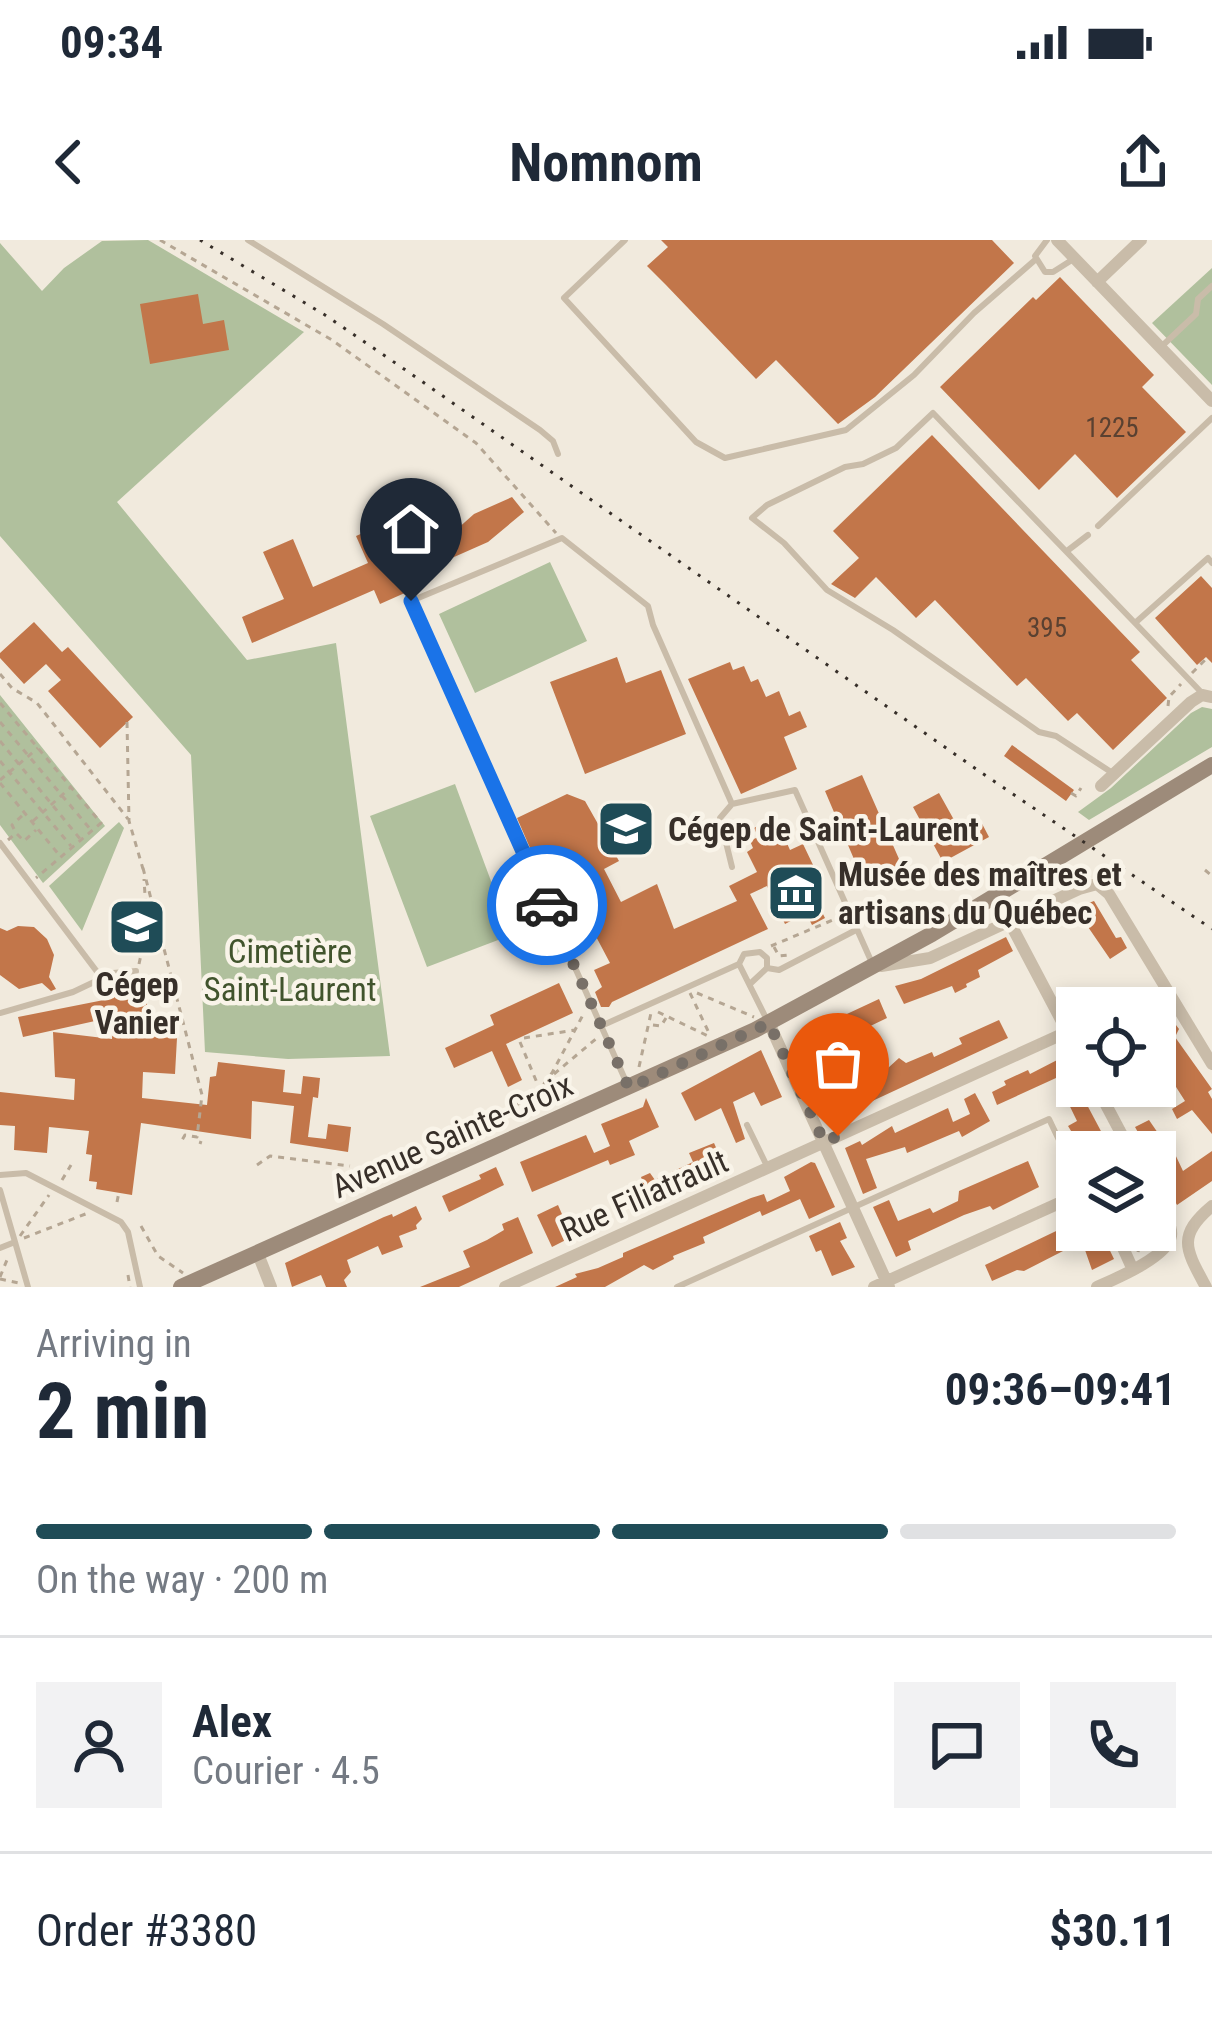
<!DOCTYPE html>
<meta charset="utf-8">
<style>
body{margin:0;font-family:"Roboto Condensed",sans-serif;background:#f2f2f3;color:#1f2937;height:100vh;display:flex;flex-direction:column;font-size:45px;white-space:nowrap}
*{box-sizing:border-box;margin:0}
p{font-size:39px;color:#747a83}
.icon{flex:none;width:66px;height:66px;fill:none;stroke:currentColor;stroke-width:2;stroke-linecap:round;stroke-linejoin:round}
.map{position:relative;height:1047px;overflow:hidden}
.details{display:flex;flex-direction:column;background:#fff;flex:1}
.details>*{flex:none}
.tools{position:absolute;left:1056px;top:747px;display:grid;gap:24px}
.tools a{display:grid;place-items:center;width:120px;height:120px;border-radius:0px;background:#fff;box-shadow:0 6px 18px #0003;font-size:60px}
.pin{position:absolute;display:grid;place-items:center;width:102px;height:102px;color:#fff;margin:-123px -51px;border-radius:50% 50% 50% 0;rotate:-45deg;box-shadow:0 0 12px #0007}
.pin .icon{rotate:45deg}
.courier{position:absolute;display:grid;place-items:center;width:120px;height:120px;margin:-60px;border:9px solid #1a73e8;border-radius:50%;background:#fff;color:#222;box-shadow:0 3px 15px #0007}
.headline em{font-style:normal;font-weight:700}
.headline div{display:flex;flex-direction:column-reverse}
.headline{display:flex;align-items:center;justify-content:space-between;height:204px;padding:0 36px}
h1{font-size:78px;font-weight:700;line-height:90px}
.bar{display:grid;grid-template-columns:repeat(4,1fr);gap:18px 12px;align-content:center;height:144px;padding:0 36px}
.bar i{height:15px;border-radius:9px;background:#e0e1e3}
.bar .selected{background:#1f4c57}
.bar p{grid-column:span 4}
.line{display:flex;align-items:center;gap:30px;padding:0 36px;border-top:3px solid #e0e1e3}
.line div{flex:1}
.round{display:grid;place-items:center;flex:none;width:126px;height:126px;border-radius:0px;background:#f2f2f3}
.status{display:flex;justify-content:space-between;align-items:center;height:84px;padding:0 60px;background:#fff;direction:ltr}
.status svg{height:33px;fill:currentColor}
header{display:flex;justify-content:space-between;align-items:center;height:156px;padding:0 36px;background:#fff;font-size:54px;font-weight:700}
.map>svg:first-child{display:block}
.green{fill:#b0c09d}
.building{fill:#c2764a}
.lines{fill:none;stroke-linecap:round;stroke-linejoin:round}
.path{stroke:#b5a693;stroke-width:3;stroke-dasharray:6 6;stroke-linecap:butt}
.service{stroke:#c9bca9;stroke-width:6}
.minor{stroke:#c9bca9;stroke-width:12}
.secondary{stroke:#9d8b7a;stroke-width:16}
.rail{stroke:#372f29;stroke-width:3;stroke-dasharray:3 9;stroke-linecap:butt}
.done{stroke:#787068;stroke-width:12;stroke-dasharray:0 21.6}
.route{stroke:#1a73e8;stroke-width:15}
.labels{text-anchor:middle;stroke-width:9;stroke-linejoin:round;paint-order:stroke}
.number-label{font-size:27px;fill:#5a4131}
.poi-label{font-size:33px;font-weight:bold;fill:#372f29;stroke:#f9f4e9;text-anchor:start}
.park-label{font-size:33px;fill:#41542d;stroke:#f9f4e9}
.street-label{font-size:33px;fill:#372f29;stroke:#f9f4e9}
</style>
<div class="status"><b>09:34</b><svg viewBox="0 0 49 12"><path d="M0 12V9h3v3zM5 12V6h3v6zM10 12V3h3v9zM15 12V0h3v12zM26 1h20v11H26zM47 4h2v5h-2z"/></svg></div>
<header><svg class="icon" aria-label="back" viewBox="0 0 24 24"><path d="M15 5l-7 7 7 7"/></svg>Nomnom<svg class="icon" aria-label="share" viewBox="0 0 24 24"><path d="M12 15V3M7 8l5-5 5 5M5 13v7h14v-7"/></svg></header>
<div class="map">
<svg width="1212" height="1047" viewBox="0 0 1212 1047">
<rect width="100%" height="100%" fill="#f1eadd"/>
<path class="green" d="M148,0l156,92 -187,170 130,158 89,-17 54,413 -102,3 -83,-7 -14,-297 -191,-219v-293l42,48 22,-23 38,-27z
M1212,28v117l-60,-62z
M550,322l37,79 -112,52 -36,-79z
M0,455l105,131 -62,57 -43,-58z
M1202,467l10,2v38l-123,73 -11,-8 33,-24 80,-75z
M455,544l56,151 -84,32 -57,-151z
M119,582l5,6 -42,103 -33,-45z"/>
<path class="building" d="M661,0h331l22,23 -139,134 -37,27 -62,-64 -20,19 -90,-94 -19,-19 21,-19z
M1060,37l94,98 -12,12 44,45 -69,66 -42,-44 -36,36 -99,-103 93,-90 3,3z
M198,54l5,30 21,-4 5,30 -79,14 -10,-60z
M932,195l208,217 -9,8 36,38 -54,52 -36,-37 -9,8 -42,-43 -9,8 -82,-86 -19,18 -40,-41 -21,21 -24,-14 28,-26 -26,-27z
M512,257l12,15 -36,30 -43,19 -7,-15 36,-32z
M395,279l7,17 -14,6 10,23 16,-7 11,26 -45,20 -6,-14 -122,53 -10,-26 42,-18 -21,-47 30,-13 20,48 55,-24 -12,-27z
M1201,336l11,12v75l-6,-6 -9,8 -42,-47z
M34,382l28,30 6,-5 65,70 -33,31 -52,-57 13,-11 -15,-16 -22,20 -24,-26v-5z
M617,417l9,26 35,-13 25,64 -101,40 -35,-92z
M730,422l3,8 11,-4 7,16 7,-3 8,18 13,-6 10,25 11,-5 7,16 -23,10 13,32 -56,25 -53,-115z
M1012,505l62,45 -8,11 -62,-45z
M862,535l41,93 -38,17 -40,-94z
M939,553l19,34 20,-11 11,21 -46,25 -30,-55z
M567,554l18,7 34,60 -15,8 17,33 36,-18 17,45 63,-28 -8,-15 28,-14 -10,-20 6,-4 -3,-7 8,-4 -4,-9 13,-7 6,11 7,-4 10,22 13,-6 11,23 -12,6 23,45 -13,7 -6,-12 -21,11 -18,-38 -17,8 18,35 -156,73 -3,5h-8l-6,-15 7,-5 -8,-17 16,-7 -46,-87 -27,-12 -20,-46z
M1094,661l22,37 5,-1 6,11 -17,11 -35,-51z
M18,686l16,1 13,12 7,16 -5,22 7,12 -5,2 -9,-8 -23,6 -19,-14v-47l7,3z
M1006,697l7,14 -35,19 2,7 -14,7 1,3 -12,6 -3,-7 -48,18 -9,-18 26,-7z
M134,739l38,2 -1,16h-24v19l31,4 -3,54 -32,-2 -1,26 65,7 3,-28 6,-1 2,-14 67,8 -2,22 18,2 2,-18 17,2 -2,20 -5,-1 -5,40 18,2 2,-15 23,3 -3,25 -58,-9 4,-37 -42,-5 -1,38 -110,-16 -9,72 -36,-6 1,-7 -8,-1 3,-26 -6,-1 3,-23 -40,-4 -2,26 -33,-3 1,-24 -15,-1v-33l74,8 1,-21 -20,-2 -2,-45 59,7 1,-22 -90,20 -5,-20 96,-19 1,-18z
M559,743l14,30 -67,31 16,36 -14,7 -16,-36 -38,17 -9,-20 49,-23 -4,-10z
M879,759l8,19 -75,36 -8,-20z
M1164,769l15,20 -4,8 37,52 -4,3 4,7v35l-20,-24 -15,9 -5,-10 13,-8 -16,-25 6,-4 -9,-15 6,-4 -17,-8v-30z
M999,780l9,18 -140,65 -5,-12 -17,8 8,18 -21,10 -24,-51 24,-11 10,21h5l40,-18 11,-10 7,5 26,-11 2,5 28,-13 -3,-6z
M761,810l21,47 -21,9 -7,-14 -21,10 12,37 -9,4 -15,-35 -26,13 -14,-28z
M1063,817l14,21v8l34,64 -27,2 -16,-26 9,-5 -21,-43 -59,27 -5,-13 14,-7 -2,-4 24,-11 2,4z
M975,853l15,28 -28,16 -3,-6 -52,22 -2,-6 -39,12 11,29 -14,6 -18,-46 15,-7 2,4 30,-19 3,7 53,-25 5,14 17,-8 -6,-15z
M646,858l13,29 -30,14 6,14 -25,10 -2,-5 -76,32 -12,-30 66,-27 8,18 16,-7 -9,-22 42,-17z
M1149,880l11,16 5,-3 18,38 29,-20v30l-35,24 -22,-41v-12h-6l-14,-25z
M714,903l10,22 -2,4 -18,8 -5,-2 -51,25 -7,-23 9,-4 5,7 38,-18 -4,-9z
M1028,921l11,26 -46,23 -3,-4 -26,9 -56,26 3,9 -15,7 -23,-50 16,-7 9,21 32,-13 3,5 25,-12 1,-10z
M811,922l4,1 20,44 -26,12 -9,-20 -38,17 -2,-5 -57,26 2,6 -32,13 1,3 -21,11 -9,-5 -39,22h-50l22,-10 -2,-3 23,-6 25,-11v-4l128,-55 13,-4 3,8 23,-11 -6,-14z
M496,927l8,18 -55,27 -7,-16 39,-17 -2,-4z
M558,965l7,16 36,-16 6,14 -55,28 -15,-32z
M416,966l6,13 -6,6 1,4 -18,7 4,11 -21,8 -4,-9 -31,14 4,12 -7,8 3,7h-21l-5,-12 -29,12 -7,-24 99,-46 8,-3 1,3z
M518,977l15,36 -74,34h-39l50,-20 -7,-16 24,-11 17,-10 -2,-6z
M1077,981v15l-15,7 3,7 -41,21 -7,-1 -25,11 -7,-16z
M840,982l7,16 -7,3 15,26 -23,9 -11,-26 -5,2 -7,-16z
M1078,990h22l14,29 -22,11z"/>
<g class="lines">
<path class="path" d="M160,0l172,100 144,103 80,90
M1192,433l15,-15
M0,434l12,14 25,15 91,116
M0,463l101,120 -65,55
M1168,466l1,-9 12,-13
M0,482l91,108
M127,482l2,99 14,48
M0,501l81,99
M0,521l71,85
M0,540l38,-32
M0,543l60,73
M1071,553l5,3 5,-8
M33,581l38,-34
M14,589l-2,-4 12,-11
M8,600l8,-7 8,8 12,-11
M143,628l59,227 -5,42 -12,-2 -4,7
M1205,630l7,6
M771,706l69,-29
M774,707l5,9 9,-1
M139,724l8,-37 -3,-48
M690,753l19,40
M697,753l57,24
M658,772l50,24
M653,785l8,1 5,-8
M524,798l51,-8
M520,802l20,48
M639,827l12,-54
M554,834l43,-36
M200,904l1,-3
M435,917l66,-45 34,-16 17,-23 32,-60
M257,925l13,-9 80,10
M62,940l9,-15
M117,962l2,-10
M141,986l17,30 25,17
M20,996l29,-41
M24,998l64,-25
M1138,1012l3,-12 9,-10
M128,1035l2,12
M0,1037l9,-22
M0,1039l19,4"/>
<path class="service" d="M248,0l135,84 157,106 13,11 5,13
M625,0l-61,58 132,144 29,16 121,-28 68,-55 60,-62 61,-53
M1047,0l-12,16 10,16h8l22,-14
M1162,106l34,-32 2,-15 14,-13
M1098,286l114,-108
M1067,311l21,-16
M1201,452l-66,-69 73,-65 4,5
M1111,532l-55,-36 -17,-4 -146,-102 -66,-40 -43,-47 -32,-25 15,-13 78,-38 18,-3 33,-16 37,-35 202,210
M732,564l63,-14 77,173
M0,603l101,134
M767,728l12,2 77,-40
M751,743l16,-15v-10l-7,-6 -16,2 -5,10 28,56
M0,773l73,-21 40,-19 23,-2
M601,786l138,-62
M628,846l-217,-485 151,-63 86,68 5,19 79,179 -12,14 12,49
M747,885l18,37
M0,935l26,-2 95,49 7,10 12,55
M0,950l28,97
M0,1008l15,-6
M677,1047l372,-168 28,59"/>
<path class="minor" d="M1057,0l155,161
M1097,42l44,-42
M1101,546l90,-84 11,-7 10,2
M1009,681l68,129
M881,726l49,-8 149,-69 18,-5 12,10 103,170
M769,783l120,264
M1096,846l35,66
M1115,990l18,40
M258,1014l13,33
M505,1047l562,-255
M874,1047l203,-92
M1097,1047c18,-8 71,-30 74,-51 2,-12 -11,-28 -16,-37
M1206,1047c-20,-37 -30,-51 6,-81"/>
<path class="secondary" d="M181,1047l574,-257 177,-96 280,-169"/>
<path class="rail" d="M200,0l125,75 82,56 572,400 233,158"/>
</g>
<g class="lines">
<path class="done" d="M547,665l82,183 140,-65 55,119 14,-6"/>
<path class="route" d="M411,361l136,304"/>
</g>
<defs>
<symbol id="university-square" viewBox="-11 -11 22 22"><rect x="-9" y="-9" width="18" height="18" rx="4" fill="#1f4c57" stroke="#f9f4e9"/><path d="M0-5L7-2L0 1L-7-2ZM-4 1L0 2.5L4 1V4Q0 6-4 4Z" fill="#fff"/></symbol>
<symbol id="museum-square" viewBox="-11 -11 22 22"><rect x="-9" y="-9" width="18" height="18" rx="4" fill="#1f4c57" stroke="#f9f4e9"/><path d="M0-6L6-3V-2H-6V-3ZM-5-1h2V3h-2ZM-1-1h2V3h-2ZM3-1h2V3H3ZM-6 4H6V6H-6Z" fill="#fff"/></symbol>
</defs>
<g fill-rule="evenodd">
<use href="#university-square" x="593" y="556" width="66" height="66"/>
<use href="#museum-square" x="763" y="620" width="66" height="66"/>
<use href="#university-square" x="104" y="654" width="66" height="66"/>
</g>
<g class="labels">
<g class="number-label">
<text x="1112" y="197">1225</text>
<text x="1047" y="397">395</text>
</g>
<g class="poi-label">
<text x="668" y="601">Cégep de Saint-Laurent</text>
<text x="838" y="646">Musée des maîtres et<tspan x="838" dy="38">artisans du Québec</tspan></text>
<text x="137" y="756" text-anchor="middle">Cégep<tspan x="137" dy="38">Vanier</tspan></text>
</g>
<g class="park-label">
<text x="290" y="723">Cimetière<tspan x="290" dy="38">Saint-Laurent</tspan></text>
</g>
<g class="street-label">
<text transform="translate(452 895) rotate(-24)" y="12">Avenue Sainte-Croix</text>
<text transform="translate(644 955) rotate(-24)" y="12">Rue Filiatrault</text>
</g>
</g>
</svg>
<div class="tools">
<a><svg class="icon" aria-label="locate" viewBox="0 0 24 24"><circle cx="12" cy="12" r="6"/><path d="M12 2v4M12 18v4M2 12h4M18 12h4"/></svg></a>
<a><svg class="icon" aria-label="layers" viewBox="0 0 24 24"><path d="M12 4l9 5-9 5-9-5zM3 14l9 5 9-5"/></svg></a>
</div>
<div class="pin" style="left:838px;top:896px;background:#ea580c"><svg class="icon" aria-label="bag" viewBox="0 0 24 24"><path d="M5 8h14l-1 12H6zM9 8a3 3 0 0 1 6 0"/></svg></div>
<div class="pin" style="left:411px;top:361px;background:#1f2937"><svg class="icon" aria-label="home" viewBox="0 0 24 24"><path d="M3 11l9-7 9 7M6 9v11h12V9"/></svg></div>
<div class="courier" style="left:547px;top:665px"><svg class="icon" aria-label="car" viewBox="0 0 24 24"><path d="M5 17H2v-5l4-1 3-4h7l3 4 3 1v5h-3M9 17h6M6 11h13"/><circle cx="7" cy="17" r="2"/><circle cx="17" cy="17" r="2"/></svg></div>
</div>
<section class="details">
<div class="headline"><div><h1>2 min</h1><p>Arriving in</p></div><em>09:36–09:41</em></div>
<div class="bar"><i class="selected"></i><i class="selected"></i><i class="selected"></i><i></i><p>On the way · 200 m</p></div>
<div class="line" style="height:216px"><a class="round"><svg class="icon" aria-label="person" viewBox="0 0 24 24"><circle cx="12" cy="8" r="4"/><path d="M4 21q1-7 8-7t8 7"/></svg></a><div><b>Alex</b><p>Courier · 4.5</p></div><a class="round"><svg class="icon" aria-label="chat" viewBox="0 0 24 24"><path d="M4 5h16v11H9l-5 4z"/></svg></a><a class="round"><svg class="icon" aria-label="phone" viewBox="0 0 24 24"><path d="M5 4h4l2 5-3 2q2 4 5 5l2-3 5 2v4C11 20 4 13 5 4z"/></svg></a></div>
<div class="line" style="height:156px"><div>Order #3380</div><b>$30.11</b></div>
</section>
